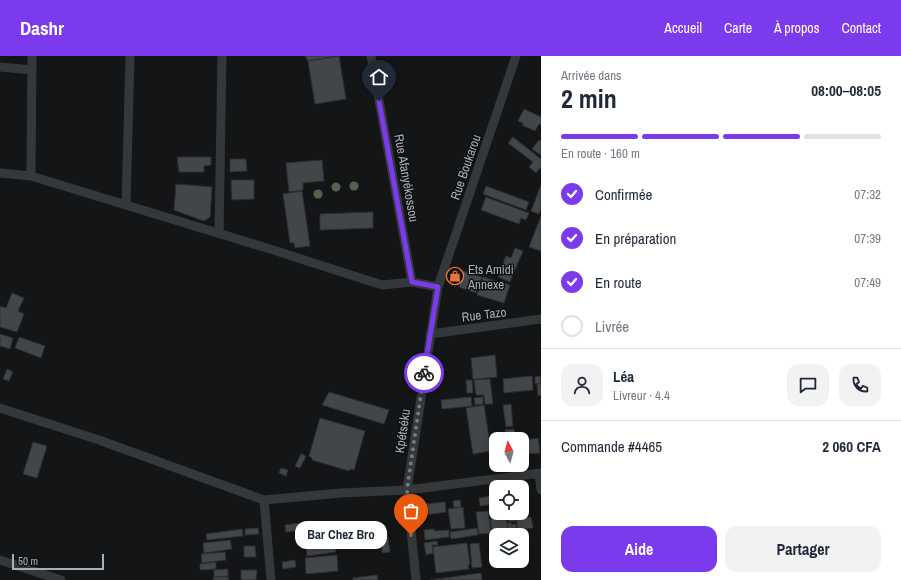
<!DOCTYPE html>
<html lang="fr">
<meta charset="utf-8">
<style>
body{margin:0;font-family:"Archivo Narrow",sans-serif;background:#f2f2f3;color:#1f2937;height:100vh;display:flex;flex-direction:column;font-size:15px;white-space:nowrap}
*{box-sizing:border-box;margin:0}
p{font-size:13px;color:#747a83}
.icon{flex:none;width:22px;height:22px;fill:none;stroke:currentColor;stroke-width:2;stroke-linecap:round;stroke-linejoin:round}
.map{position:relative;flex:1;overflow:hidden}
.panel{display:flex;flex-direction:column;background:#fff;width:360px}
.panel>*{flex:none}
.needle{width:26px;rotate:354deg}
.buttons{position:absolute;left:489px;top:376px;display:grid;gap:8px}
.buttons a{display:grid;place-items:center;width:40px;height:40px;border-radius:8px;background:#fff;box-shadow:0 2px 10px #0003;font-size:20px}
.scale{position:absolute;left:12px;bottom:10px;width:92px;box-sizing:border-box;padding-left:4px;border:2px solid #a6b0b5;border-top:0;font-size:11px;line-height:14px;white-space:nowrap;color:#a6b0b5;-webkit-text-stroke:3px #0f1011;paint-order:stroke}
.pin{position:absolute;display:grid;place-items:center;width:34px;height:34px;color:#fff;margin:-41px -17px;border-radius:50% 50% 50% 0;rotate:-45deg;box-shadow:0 0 4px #0007}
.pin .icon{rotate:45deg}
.courier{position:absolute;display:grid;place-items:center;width:40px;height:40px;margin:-20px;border:3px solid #7c3aed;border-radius:50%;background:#fff;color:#222;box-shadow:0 1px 5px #0007}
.bubble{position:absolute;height:28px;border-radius:12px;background:#fff;box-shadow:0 2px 10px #0003;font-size:13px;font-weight:700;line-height:28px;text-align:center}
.headline em{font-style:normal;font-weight:700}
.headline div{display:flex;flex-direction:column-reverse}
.headline{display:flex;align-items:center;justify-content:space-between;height:68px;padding:0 20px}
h1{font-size:26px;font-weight:700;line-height:30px}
.bar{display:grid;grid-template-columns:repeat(4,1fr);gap:6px 4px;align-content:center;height:48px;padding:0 20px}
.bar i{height:5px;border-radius:3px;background:#e0e1e3}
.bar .selected{background:#7c3aed}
.bar p{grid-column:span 4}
.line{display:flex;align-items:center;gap:10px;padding:0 20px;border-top:1px solid #e0e1e3}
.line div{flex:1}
.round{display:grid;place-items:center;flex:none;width:42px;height:42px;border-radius:12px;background:#f2f2f3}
ol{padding:0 20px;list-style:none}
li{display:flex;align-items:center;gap:12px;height:44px}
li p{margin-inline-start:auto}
li .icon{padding:4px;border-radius:50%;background:#7c3aed;color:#fff;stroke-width:4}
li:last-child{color:#747a83}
li i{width:22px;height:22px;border:2px solid #e0e1e3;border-radius:50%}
.button{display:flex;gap:8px;margin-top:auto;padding:8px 20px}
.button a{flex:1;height:46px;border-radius:12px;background:#7c3aed;color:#fff;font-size:16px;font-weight:700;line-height:46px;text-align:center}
.button a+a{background:#f2f2f3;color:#1f2937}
header{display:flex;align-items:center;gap:24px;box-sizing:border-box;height:56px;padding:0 20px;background:#7c3aed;color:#fff}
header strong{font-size:19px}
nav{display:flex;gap:22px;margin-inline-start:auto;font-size:14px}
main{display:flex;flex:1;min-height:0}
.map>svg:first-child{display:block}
.building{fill:#434649;stroke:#2e2f32}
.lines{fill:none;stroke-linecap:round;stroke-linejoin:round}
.minor{stroke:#35383a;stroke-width:9}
.tree{fill:#53614f}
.done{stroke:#737a7d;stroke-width:4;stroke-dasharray:0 7.2}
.route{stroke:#7c3aed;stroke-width:5}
.labels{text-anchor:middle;stroke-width:3;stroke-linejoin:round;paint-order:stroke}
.street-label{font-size:13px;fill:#a6b0b5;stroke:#0f1011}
.poi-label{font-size:13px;fill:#a6b0b5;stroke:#0f1011;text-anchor:start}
</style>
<header>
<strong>Dashr</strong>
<nav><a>Accueil</a><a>Carte</a><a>À propos</a><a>Contact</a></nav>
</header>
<main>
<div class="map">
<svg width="541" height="524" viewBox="0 0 541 524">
<rect width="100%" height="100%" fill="#141516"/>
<path class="building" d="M305,0h34l-31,5z
M339,0l7,43 -31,5 -7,-43z
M524,53l17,8v8l-2,-1 -4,7 -13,-6 1,-2 -5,-2z
M513,81l28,22v10l-1,-1 -4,5 -7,-6 4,-5 -25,-19z
M539,84l2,1v14l-9,-6z
M177,101h34v8l-7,1v6h-25z
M230,103h16l1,12 -17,1z
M322,104l2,21 -21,2v7l-14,2 -3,-29z
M231,124h23v19l-22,1z
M176,128l36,3 -2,30 -6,4 -30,-11z
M541,129v24l-2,5 -8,-3z
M486,130l43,16 -3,8 -43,-16z
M302,135l8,55 -15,2 -1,-5h-4l-7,-49z
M486,141l43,16 -3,7 -5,-2 -2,6 -38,-14z
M373,156v16l-53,2v-16z
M541,160v35l-12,-4z
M515,192l8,3 -13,31 -12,-5 8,-21 5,2z
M460,214l22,7 -6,16 -17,-6 1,-5 -4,-1z
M483,221l27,8 -6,18 -27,-8z
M12,237l12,5 -6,13 6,3 -7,18 -17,-5v-21l6,2z
M0,278l13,4 -3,11 -10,-3z
M19,281l26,9 -4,12 -26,-10z
M495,299l2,22 -24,2 -2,-21z
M7,313l6,3 -4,9 -6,-2z
M532,320l1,14 -29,3 -1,-14z
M540,320l1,7 -6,1v-7z
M490,323l3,25h-8l-1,-9h-8l-2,-15z
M466,324h6l1,13h-6z
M537,328h4v11l-3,1z
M329,336l60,18 -5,14 -62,-19z
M471,341l1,9 -30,3 -1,-9z
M483,341v7l-8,1 -1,-7z
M511,348l2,22 -7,1 -3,-22z
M484,349l7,46 -18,3 -7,-46z
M320,362l45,13 -11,39 -4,-1 -1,2 -37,-11v-2l-3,-2z
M514,373l1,10h-9l-1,-9z
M538,382l2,15 -14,1 -1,-14z
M33,386l14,4 -10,32 -14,-4z
M301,398l5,2 -6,12 -5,-2z
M281,412l7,2 -2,6 -7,-3z
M496,439v9l-16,2 -1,-8z
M460,444l1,7 -7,1 -1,-7z
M445,446l1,10 -21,3 -1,-11z
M463,451l2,21 -14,1 -3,-20z
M496,451v6h10l2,17 -16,2 -3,-24z
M488,455l3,22 -12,1 -3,-22z
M507,457h8l1,8 -7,1z
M531,461l2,11 -15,2 -2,-11z
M511,466v2h5l1,5 -9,1 -1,-7z
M300,467l1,7 -15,2 -1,-7z
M258,472l1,6 -14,1v-6z
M477,472l1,7 -27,4 -1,-7z
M242,473l1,7 -36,4 -1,-6z
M434,473v2l15,-1v7l-24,3 -1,-10z
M387,476l3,20 -8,1v-9l-4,1 -1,-12z
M334,480l2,16 -29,4 -2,-16z
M230,484l2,9 -28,4 -1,-10z
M437,485l1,4h-6l1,8 -7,2 -2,-12z
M467,487l3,21 -2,1 1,4 -33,4 -3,-26z
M479,487l3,24 -10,1 -2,-24z
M244,490h11l1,11h-12z
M225,496l1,8 -24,3 -1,-9z
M337,499l1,16 -32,3 -1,-16z
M295,504l1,7 -13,2 -1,-7z
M216,506v7l-16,1v-6z
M228,513v7l-14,1v-7z
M241,514h16l-1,10h-15z
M481,517l1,7h-52z
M377,519l1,5h-25v-2z
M213,521h15l1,3h-15z"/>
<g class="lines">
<path class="minor" d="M371,0l41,226
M0,11l32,3
M0,117l31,3 23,7 216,66 112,36 30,-3 26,5
M31,120l1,-120
M126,149l4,-149
M219,177l3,-177
M430,278l111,-15
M0,352l99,32 165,60 77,-7 66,-3 134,-17
M539,418l2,16
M264,444l7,80
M0,504l61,20
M416,524l-9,-90 31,-203 78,-231"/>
</g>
<g class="tree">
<circle cx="354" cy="130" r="4.5"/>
<circle cx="336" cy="131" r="4.5"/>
<circle cx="318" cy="138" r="4.5"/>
</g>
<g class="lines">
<path class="done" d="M411,479l-4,-45 17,-117"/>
<path class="route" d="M379,45l33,181 26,5 -14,86"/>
</g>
<defs>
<symbol id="shop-ring" viewBox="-11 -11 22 22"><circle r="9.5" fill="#0f1011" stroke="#e97338" stroke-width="1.5"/><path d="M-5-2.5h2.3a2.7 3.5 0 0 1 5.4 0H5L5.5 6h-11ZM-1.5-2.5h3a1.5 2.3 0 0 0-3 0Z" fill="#e97338"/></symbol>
</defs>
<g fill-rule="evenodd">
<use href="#shop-ring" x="445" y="210" width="20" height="20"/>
</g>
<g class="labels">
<g class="street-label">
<text transform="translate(465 111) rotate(-71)" y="5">Rue Boukarou</text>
<text transform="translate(407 122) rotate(80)" y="5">Rue Afanyékossou</text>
<text transform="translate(484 258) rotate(-7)" y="5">Rue Tazo</text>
<text transform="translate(402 375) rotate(-82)" y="5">Kpétséku</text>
</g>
<g class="poi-label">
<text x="468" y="218">Ets Amidi<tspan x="468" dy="15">Annexe</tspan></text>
</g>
</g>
</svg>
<div class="buttons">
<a><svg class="needle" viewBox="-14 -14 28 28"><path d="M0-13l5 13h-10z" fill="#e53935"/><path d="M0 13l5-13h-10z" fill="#747a83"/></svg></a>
<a><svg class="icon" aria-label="locate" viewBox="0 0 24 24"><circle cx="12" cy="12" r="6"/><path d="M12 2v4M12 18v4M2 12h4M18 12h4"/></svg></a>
<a><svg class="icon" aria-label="layers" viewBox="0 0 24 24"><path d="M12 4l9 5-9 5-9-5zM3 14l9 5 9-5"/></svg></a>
</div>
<div class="scale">50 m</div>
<div class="pin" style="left:411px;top:479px;background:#ea580c"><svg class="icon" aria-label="bag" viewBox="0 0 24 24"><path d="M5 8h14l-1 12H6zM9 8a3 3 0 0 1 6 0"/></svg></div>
<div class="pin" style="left:379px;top:45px;background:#1f2937"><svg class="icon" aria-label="home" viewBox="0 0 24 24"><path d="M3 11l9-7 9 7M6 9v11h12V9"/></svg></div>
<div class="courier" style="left:424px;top:317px"><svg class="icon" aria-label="bike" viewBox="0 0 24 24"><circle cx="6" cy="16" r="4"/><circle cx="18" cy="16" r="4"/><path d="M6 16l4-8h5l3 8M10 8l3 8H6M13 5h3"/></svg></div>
<div class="bubble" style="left:295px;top:465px;width:92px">Bar Chez Bro</div>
</div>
<section class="panel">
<div class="headline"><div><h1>2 min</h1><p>Arrivée dans</p></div><em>08:00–08:05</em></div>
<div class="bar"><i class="selected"></i><i class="selected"></i><i class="selected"></i><i></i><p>En route · 160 m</p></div>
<ol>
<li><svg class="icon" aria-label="check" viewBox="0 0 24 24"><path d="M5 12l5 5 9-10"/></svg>Confirmée<p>07:32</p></li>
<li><svg class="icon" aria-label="check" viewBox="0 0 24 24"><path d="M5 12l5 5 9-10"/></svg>En préparation<p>07:39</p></li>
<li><svg class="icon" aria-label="check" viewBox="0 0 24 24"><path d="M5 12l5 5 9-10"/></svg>En route<p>07:49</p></li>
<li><i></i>Livrée</li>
</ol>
<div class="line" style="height:72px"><a class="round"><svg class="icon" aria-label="person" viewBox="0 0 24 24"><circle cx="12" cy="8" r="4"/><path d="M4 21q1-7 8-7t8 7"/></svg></a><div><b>Léa</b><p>Livreur · 4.4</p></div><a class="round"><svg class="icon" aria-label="chat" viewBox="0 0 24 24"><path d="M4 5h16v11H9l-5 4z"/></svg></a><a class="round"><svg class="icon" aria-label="phone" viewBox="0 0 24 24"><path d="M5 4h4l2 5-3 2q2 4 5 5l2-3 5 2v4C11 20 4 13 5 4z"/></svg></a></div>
<div class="line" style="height:52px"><div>Commande #4465</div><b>2 060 CFA</b></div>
<div class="button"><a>Aide</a><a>Partager</a></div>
</section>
</main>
